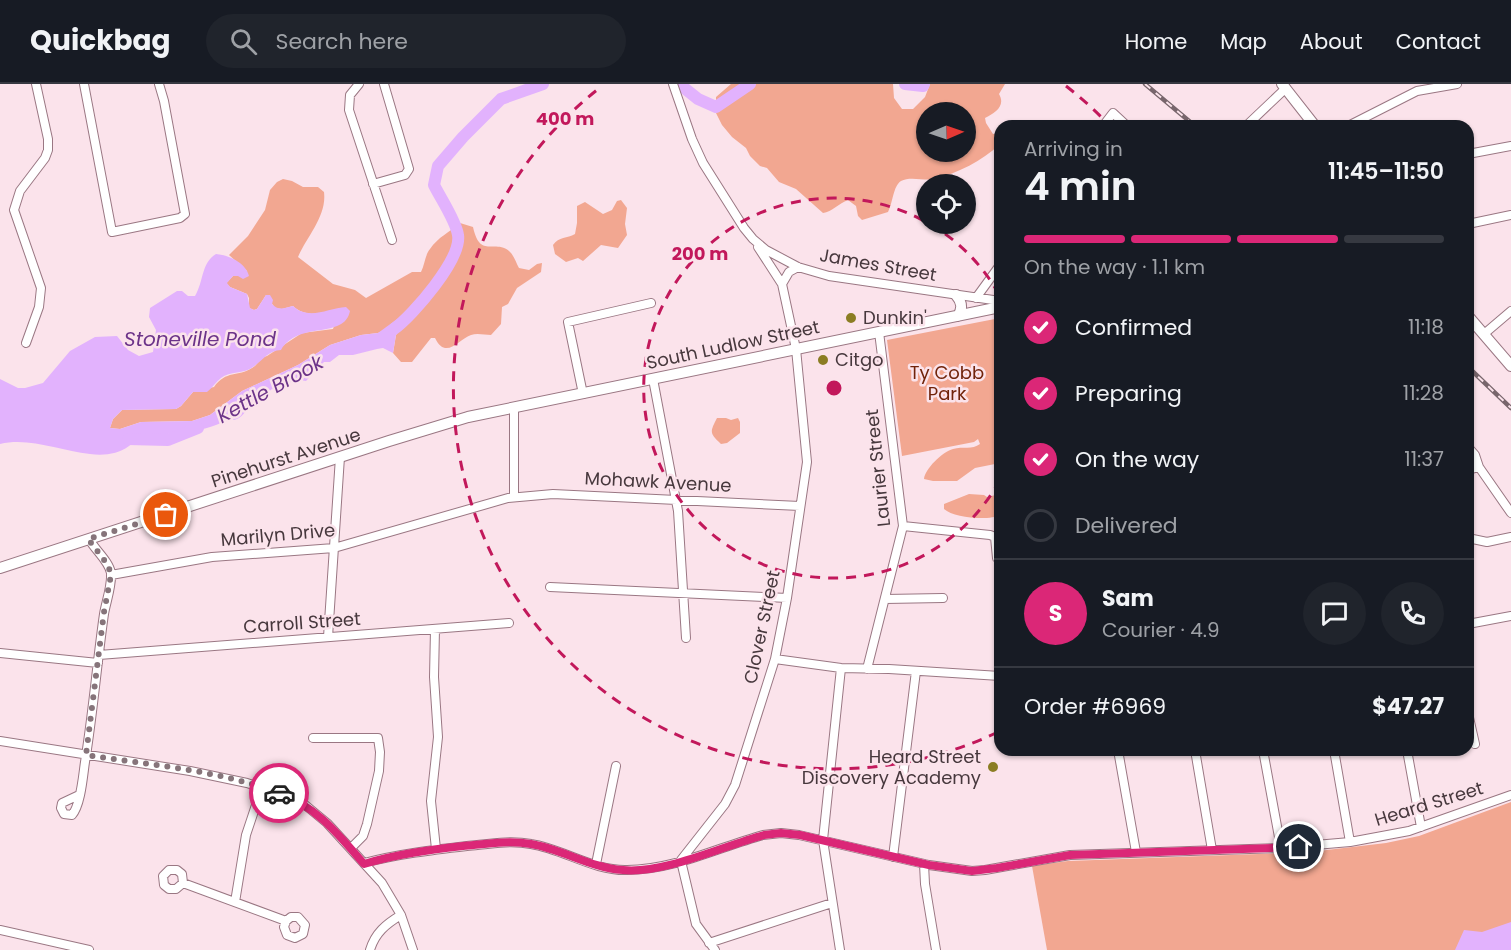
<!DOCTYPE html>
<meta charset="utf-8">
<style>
body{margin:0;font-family:Poppins,sans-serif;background:#20242c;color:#f1f3f6;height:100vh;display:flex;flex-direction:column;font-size:22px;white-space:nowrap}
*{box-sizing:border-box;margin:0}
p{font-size:20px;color:#9ea1a6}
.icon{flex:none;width:33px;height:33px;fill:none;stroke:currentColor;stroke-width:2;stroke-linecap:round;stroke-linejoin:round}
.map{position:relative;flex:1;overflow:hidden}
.details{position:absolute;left:994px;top:36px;width:480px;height:636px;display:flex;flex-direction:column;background:#171b24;border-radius:18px;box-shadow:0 2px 4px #0004}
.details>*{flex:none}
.needle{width:39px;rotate:88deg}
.fabs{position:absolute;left:916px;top:18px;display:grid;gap:12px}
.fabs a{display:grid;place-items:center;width:60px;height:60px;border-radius:50%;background:#171b24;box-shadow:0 2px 4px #0004;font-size:30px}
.pin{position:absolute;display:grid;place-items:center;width:51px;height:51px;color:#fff;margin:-26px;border:3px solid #fff;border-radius:50%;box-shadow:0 2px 6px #0007}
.courier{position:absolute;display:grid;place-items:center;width:60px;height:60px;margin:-30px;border:4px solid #db2777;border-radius:50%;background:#fff;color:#222;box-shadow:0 2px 8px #0007}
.head em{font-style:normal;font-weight:600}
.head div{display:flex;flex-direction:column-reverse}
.head{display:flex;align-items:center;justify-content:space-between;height:102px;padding:0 30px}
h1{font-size:39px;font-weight:600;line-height:45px}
.bar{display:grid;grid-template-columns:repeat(4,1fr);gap:9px 6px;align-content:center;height:72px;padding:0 30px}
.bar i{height:8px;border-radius:4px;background:#363941}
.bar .active{background:#db2777}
.bar p{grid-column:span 4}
.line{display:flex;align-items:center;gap:15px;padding:0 30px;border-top:2px solid #363941}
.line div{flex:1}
.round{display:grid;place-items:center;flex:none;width:63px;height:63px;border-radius:32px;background:#20242c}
ol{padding:0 30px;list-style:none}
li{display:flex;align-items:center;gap:18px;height:66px}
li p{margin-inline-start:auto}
li .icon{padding:6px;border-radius:50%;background:#db2777;color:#fff;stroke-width:4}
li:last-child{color:#9ea1a6}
li i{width:33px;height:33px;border:3px solid #363941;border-radius:50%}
header{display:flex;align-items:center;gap:36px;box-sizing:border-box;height:84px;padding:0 30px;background:#171b24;border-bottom:2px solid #363941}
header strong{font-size:28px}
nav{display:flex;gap:33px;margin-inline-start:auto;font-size:21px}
.search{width:420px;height:54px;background:#20242c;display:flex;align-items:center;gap:15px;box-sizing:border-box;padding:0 21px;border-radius:33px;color:#9ea1a6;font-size:22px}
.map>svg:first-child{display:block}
.green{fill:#f2a791;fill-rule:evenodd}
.water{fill:#e2b2fd}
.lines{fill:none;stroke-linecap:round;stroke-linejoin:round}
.river{stroke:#e2b2fd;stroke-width:12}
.minor-casing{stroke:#9a7783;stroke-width:10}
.major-casing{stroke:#9a7783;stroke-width:12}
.minor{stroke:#fff;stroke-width:8}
.major{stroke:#fff;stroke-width:10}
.rail-casing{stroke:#78666c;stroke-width:4.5}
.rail{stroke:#fbe3eb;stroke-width:2;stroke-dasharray:7;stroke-linecap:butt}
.done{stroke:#86747a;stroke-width:6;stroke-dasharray:0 10.8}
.route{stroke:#db2777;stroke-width:8}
.ring{fill:none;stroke:#c2185b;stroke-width:3;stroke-dasharray:10 8}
.poi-dot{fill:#8b7d23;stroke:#fbe3eb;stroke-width:2}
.labels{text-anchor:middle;stroke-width:5;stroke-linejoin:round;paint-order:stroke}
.street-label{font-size:18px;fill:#47383d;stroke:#fbe3eb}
.poi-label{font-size:18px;fill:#47383d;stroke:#fbe3eb;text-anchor:start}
.park-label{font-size:18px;fill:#71230a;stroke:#fbe3eb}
.water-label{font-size:20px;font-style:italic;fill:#6c3389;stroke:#fbe3eb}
.centre{fill:#c2185b;stroke:#fbe3eb;stroke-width:3}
.ring-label{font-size:18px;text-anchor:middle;font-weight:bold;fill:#c2185b;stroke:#fbe3eb;stroke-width:5;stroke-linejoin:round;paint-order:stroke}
</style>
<header>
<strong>Quickbag</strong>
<div class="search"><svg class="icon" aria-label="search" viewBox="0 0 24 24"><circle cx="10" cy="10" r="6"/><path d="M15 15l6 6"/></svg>Search here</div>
<nav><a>Home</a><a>Map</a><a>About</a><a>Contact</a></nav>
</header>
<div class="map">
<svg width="1511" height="866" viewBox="0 0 1511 866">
<rect width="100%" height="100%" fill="#fbe3eb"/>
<path class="green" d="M731,0h162l1,14 8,11h11l12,-12 5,-13h75l-6,10c7,12 -4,19 -14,24l1,5 7,11 7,-1v11c-18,17 -42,29 -66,35 -10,2 -24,-3 -33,2 -8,5 -8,22 -13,31l-26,8 -4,-4 -2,-10 -8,-6c-9,3 -16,12 -25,13l-27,-24 -17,-7 -12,-14 -7,-2 -10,-10 -4,-8 -14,-11 -10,-12 -6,-12v-16zM927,28h39v40h-39z
M283,95l9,2 11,6h15l6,5c3,24 -17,44 -26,65l35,27 22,6 11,8 46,-26h9c4,-8 4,-17 9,-23 8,-12 20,-17 30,-26l13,4c7,32 21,12 36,24 5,4 7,12 10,17l10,2 8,-6 5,-1 -1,9 -24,16 -9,16 -6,3 -1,17 -10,11c-6,0 -14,-2 -20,0 -11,3 -25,26 -36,3h-4l-19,24h-11l-8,-9 3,-18 10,-15 -28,13 -17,2 -31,10 -32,20 -56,26 -32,24 -18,6 -51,1 -21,7 -10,-1 3,-9 9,-9 54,-1 5,-3 12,-14 21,-5c12,-17 24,-10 38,-19 7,-4 7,-10 15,-12l35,-23 31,-4 7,-21c-15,6 -35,10 -47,-2l-11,3 -7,-1 -9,-13 -9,14 -3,1 -5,-2v-10l-2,-4 -17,-7 -4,-4 7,-7 14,-5 -18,-16 19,-19 17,-26 5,-20 7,-8z
M621,116l6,8 -2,16 2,11 -9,13 -17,-3 -18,16 -5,-3 -12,4 -11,-8 -2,-9c6,-9 14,-6 22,-11l2,-11v-17l8,-4 18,12 9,-4 5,-9z
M1000,234v145l-25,5 -18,13h-24l-9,-2c1,-10 18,-27 29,-30 10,-3 19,1 27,-5l-2,-5 -4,3 -72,14 -15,-116z
M717,334h9l5,2 7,-2 2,4v11l-13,10 -6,1c-12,-11 -11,-12 -4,-26z
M969,410l15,1 3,2 13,-3v21c-11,6 -46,3 -56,-6v-5z
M1511,718v148h-464l-15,-84 36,-5 242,-9 76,-9 33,-7z"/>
<path class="water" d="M216,170c13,1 30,9 33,22l-6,3 -5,-3h-5l-6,7 3,4 17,7 3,14 4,2 3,-1 9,-14h4l3,5 -1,4c6,7 13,4 21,2 16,15 35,2 53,1l4,4c-6,29 -51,9 -69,39 -12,0 -19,11 -28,17 -9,7 -23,4 -32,11 -5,4 -9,10 -14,14h-14l-12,14 -5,3 -54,1 -9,9 -3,9 10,1 21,-7 51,-1 18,-6 32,-24 56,-26 32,-20 31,-10 17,-2 26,-19 2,6 -10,15 -3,18 -10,-5 -6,1 -24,6h-14l-9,7h-6l-18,19 -13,-2 -11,14 -10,-4 -10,8h-6c-5,6 -11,17 -17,21 -5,3 -13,2 -18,5 -27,12 -52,8 -80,16 -5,2 -8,4 -12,7 -11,8 -25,10 -39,8 -30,-3 -60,-17 -90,-10v-65l18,9h7l18,-5 27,-32 25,-14 22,-1 11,14 11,6 14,-4 3,-22 -7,-13 1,-9 27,-17h5l6,5h7c9,-15 6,-33 21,-42z
M1511,838v28h-56l9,-20 18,2z"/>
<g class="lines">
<path class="river" d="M905,0l18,2 1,-2
M683,3l15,12 18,8 34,-23
M394,245c19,-14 68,-70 64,-94 -2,-14 -17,-36 -24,-50l4,-19 25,-29 38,-38 42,-15
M128,355l40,1 30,-12"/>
<defs>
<path id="minor" d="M84,0l28,148 68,-14 5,-4 -21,-113 -5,-17
M359,0l-9,11 -1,15 43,130
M673,0l19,55 11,24 41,65 9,11 13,11 32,17 31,9 171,25
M1103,42l10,-13 14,13
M1246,42l40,-38
M1348,42l69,-35 40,-7
M1468,70l43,-8
M373,100l32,-9 4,-6 -25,-85
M1468,140l43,-9
M758,163l24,37
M976,214l24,-33
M1484,250l27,-23
M26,259l13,-36 2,-19 -27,-78 6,-19 25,-33 3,-8v-11l-12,-55
M653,295l25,132 8,127
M583,310l-15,-72 83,-19
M514,324v89
M1468,363l7,8 4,12 32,46
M1468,386l11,-3
M903,442l87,9 5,2 2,21
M1468,454l19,4 24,-5
M111,491l101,-18 122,-9 174,-50 45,-4 247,12
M550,503l237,11
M885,515l58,-1
M1468,540l43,-8
M435,545l-1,48 4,60 -7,64 5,48
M328,553l12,-180
M0,569l98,10
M99,571l410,-32
M775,575l66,9 48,1 111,7
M867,585l36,-143 -24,-194
M1468,629l7,31
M313,654h65l2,14 -1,19 -12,53 -4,12 -12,12
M0,657l190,30 57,12 43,14 14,7 23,19 55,60 19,32 12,35
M1118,666l18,102
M1195,666l17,100
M1263,666l18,98
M1334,666l16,92
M1407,666l14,77
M79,711l-17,8 -1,5 3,6 8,1c9,-10 11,-40 13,-53 8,-49 12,-99 19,-148 2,-12 8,-28 7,-41 -2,-12 -16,-23 -22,-34
M893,773l23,-186
M681,776l44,-56 10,-19 40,-126 12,-61 20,-136 -11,-113 -14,-65 7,-12 9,-5
M681,777l15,63 19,26
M364,779c34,-9 68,-13 103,-17 21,-2 43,-6 64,-2 32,5 63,27 96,26 47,0 92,-23 136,-35l18,-2 18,2 130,30 43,6 13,-1 85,-15 211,-7 69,-6 59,-11 102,-36
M596,780l20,-98
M924,780l1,20 11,66
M183,799l-1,-9 -5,-4h-8l-6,6 1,9 5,4h7l7,-6 103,38 5,-4h7l7,8 -2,9 -8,4 -8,-3 -3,-8 2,-6
M235,818l11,-67 16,-48
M0,846l89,20
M709,859l123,-40
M370,866c5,-17 16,-26 31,-35
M840,866l-17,-110 18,-172"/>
<path id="major" d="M1282,0l33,42
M956,211c6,7 7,13 2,21
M1468,232l43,50
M0,484l389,-127 79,-24 532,-110"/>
</defs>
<use href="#minor" class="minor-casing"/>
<use href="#major" class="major-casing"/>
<use href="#minor" class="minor"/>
<use href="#major" class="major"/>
<defs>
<path id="rail" d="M1145,0l50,42
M1468,283l43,41"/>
</defs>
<use href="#rail" class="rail-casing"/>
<use href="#rail" class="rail"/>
</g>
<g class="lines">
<path class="done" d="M166,431l-78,24 20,26 3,10 -7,37 -18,143c64,10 132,15 193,38"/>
<path class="route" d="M279,709c37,13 60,42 85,71 33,-10 65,-14 99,-18 22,-2 46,-6 68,-2 31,5 60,24 92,26 42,4 99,-24 141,-35l17,-2 19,2 129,30 43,6 25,-3 73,-13 229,-8"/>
</g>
<g class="ring">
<path d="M1000 396A190 190 0 1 1 926 138M930 140A190 190 0 0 1 1000 212"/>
<path d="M998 648A381 381 0 0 1 602 2M1066 2A381 381 0 0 1 1110 42"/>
</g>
<g class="poi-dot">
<circle cx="851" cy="234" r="6"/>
<circle cx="823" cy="276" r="6"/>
<circle cx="993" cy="683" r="6"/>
</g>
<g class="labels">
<g class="street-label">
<text transform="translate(878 181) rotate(10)" y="6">James Street</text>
<text transform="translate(733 261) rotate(-12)" y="6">South Ludlow Street</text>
<text transform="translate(286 374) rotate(-18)" y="6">Pinehurst Avenue</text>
<text transform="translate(878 384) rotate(-96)" y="6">Laurier Street</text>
<text transform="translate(658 398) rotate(3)" y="6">Mohawk Avenue</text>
<text transform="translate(278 451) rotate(-5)" y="6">Marilyn Drive</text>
<text transform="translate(302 539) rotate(-4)" y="6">Carroll Street</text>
<text transform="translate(762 543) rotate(-78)" y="6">Clover Street</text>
<text transform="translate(1429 720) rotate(-17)" y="6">Heard Street</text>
</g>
<g class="poi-label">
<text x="863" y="240">Dunkin'</text>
<text x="835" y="282">Citgo</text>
<text x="981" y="679" text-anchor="end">Heard Street<tspan x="981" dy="21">Discovery Academy</tspan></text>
</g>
<g class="park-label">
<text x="947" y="295">Ty Cobb<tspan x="947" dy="21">Park</tspan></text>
</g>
<g class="water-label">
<text x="200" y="262">Stoneville Pond</text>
<text transform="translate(270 305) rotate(-29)" y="7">Kettle Brook</text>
</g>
</g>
<circle cx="834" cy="304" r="9" class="centre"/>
<g class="ring-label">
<text x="565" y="41">400 m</text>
<text x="700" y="176">200 m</text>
</g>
</svg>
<div class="fabs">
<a><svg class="needle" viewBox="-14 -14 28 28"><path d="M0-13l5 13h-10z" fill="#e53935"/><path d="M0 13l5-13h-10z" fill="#9ea1a6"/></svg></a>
<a><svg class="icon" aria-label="locate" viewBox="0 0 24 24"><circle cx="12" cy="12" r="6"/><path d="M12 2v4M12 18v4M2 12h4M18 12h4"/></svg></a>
</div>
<div class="pin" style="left:166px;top:431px;background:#ea580c"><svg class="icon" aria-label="bag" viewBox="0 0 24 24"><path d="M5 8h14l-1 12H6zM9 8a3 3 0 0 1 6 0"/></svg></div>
<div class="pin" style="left:1299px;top:763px;background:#1f2937"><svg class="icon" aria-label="home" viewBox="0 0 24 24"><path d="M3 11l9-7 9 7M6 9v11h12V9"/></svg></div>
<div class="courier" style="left:279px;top:709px"><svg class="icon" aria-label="car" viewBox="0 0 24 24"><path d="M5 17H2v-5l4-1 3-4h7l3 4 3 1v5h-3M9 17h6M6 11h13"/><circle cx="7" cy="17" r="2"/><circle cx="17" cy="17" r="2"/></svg></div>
<section class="details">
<div class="head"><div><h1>4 min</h1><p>Arriving in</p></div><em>11:45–11:50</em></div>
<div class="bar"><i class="active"></i><i class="active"></i><i class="active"></i><i></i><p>On the way · 1.1 km</p></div>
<ol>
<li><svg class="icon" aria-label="check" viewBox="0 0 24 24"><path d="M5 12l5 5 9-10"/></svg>Confirmed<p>11:18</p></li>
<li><svg class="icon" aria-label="check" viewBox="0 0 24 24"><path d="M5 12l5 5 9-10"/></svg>Preparing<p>11:28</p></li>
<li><svg class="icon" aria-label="check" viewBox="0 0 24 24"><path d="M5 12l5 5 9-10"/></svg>On the way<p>11:37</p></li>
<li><i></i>Delivered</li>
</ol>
<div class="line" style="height:108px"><b class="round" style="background:#db2777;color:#fff">S</b><div><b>Sam</b><p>Courier · 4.9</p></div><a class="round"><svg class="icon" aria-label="chat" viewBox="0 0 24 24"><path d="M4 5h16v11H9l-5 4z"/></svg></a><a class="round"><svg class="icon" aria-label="phone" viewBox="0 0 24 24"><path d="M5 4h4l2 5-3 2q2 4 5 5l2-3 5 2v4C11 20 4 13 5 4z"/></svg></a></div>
<div class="line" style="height:78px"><div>Order #6969</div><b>$47.27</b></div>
</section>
</div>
